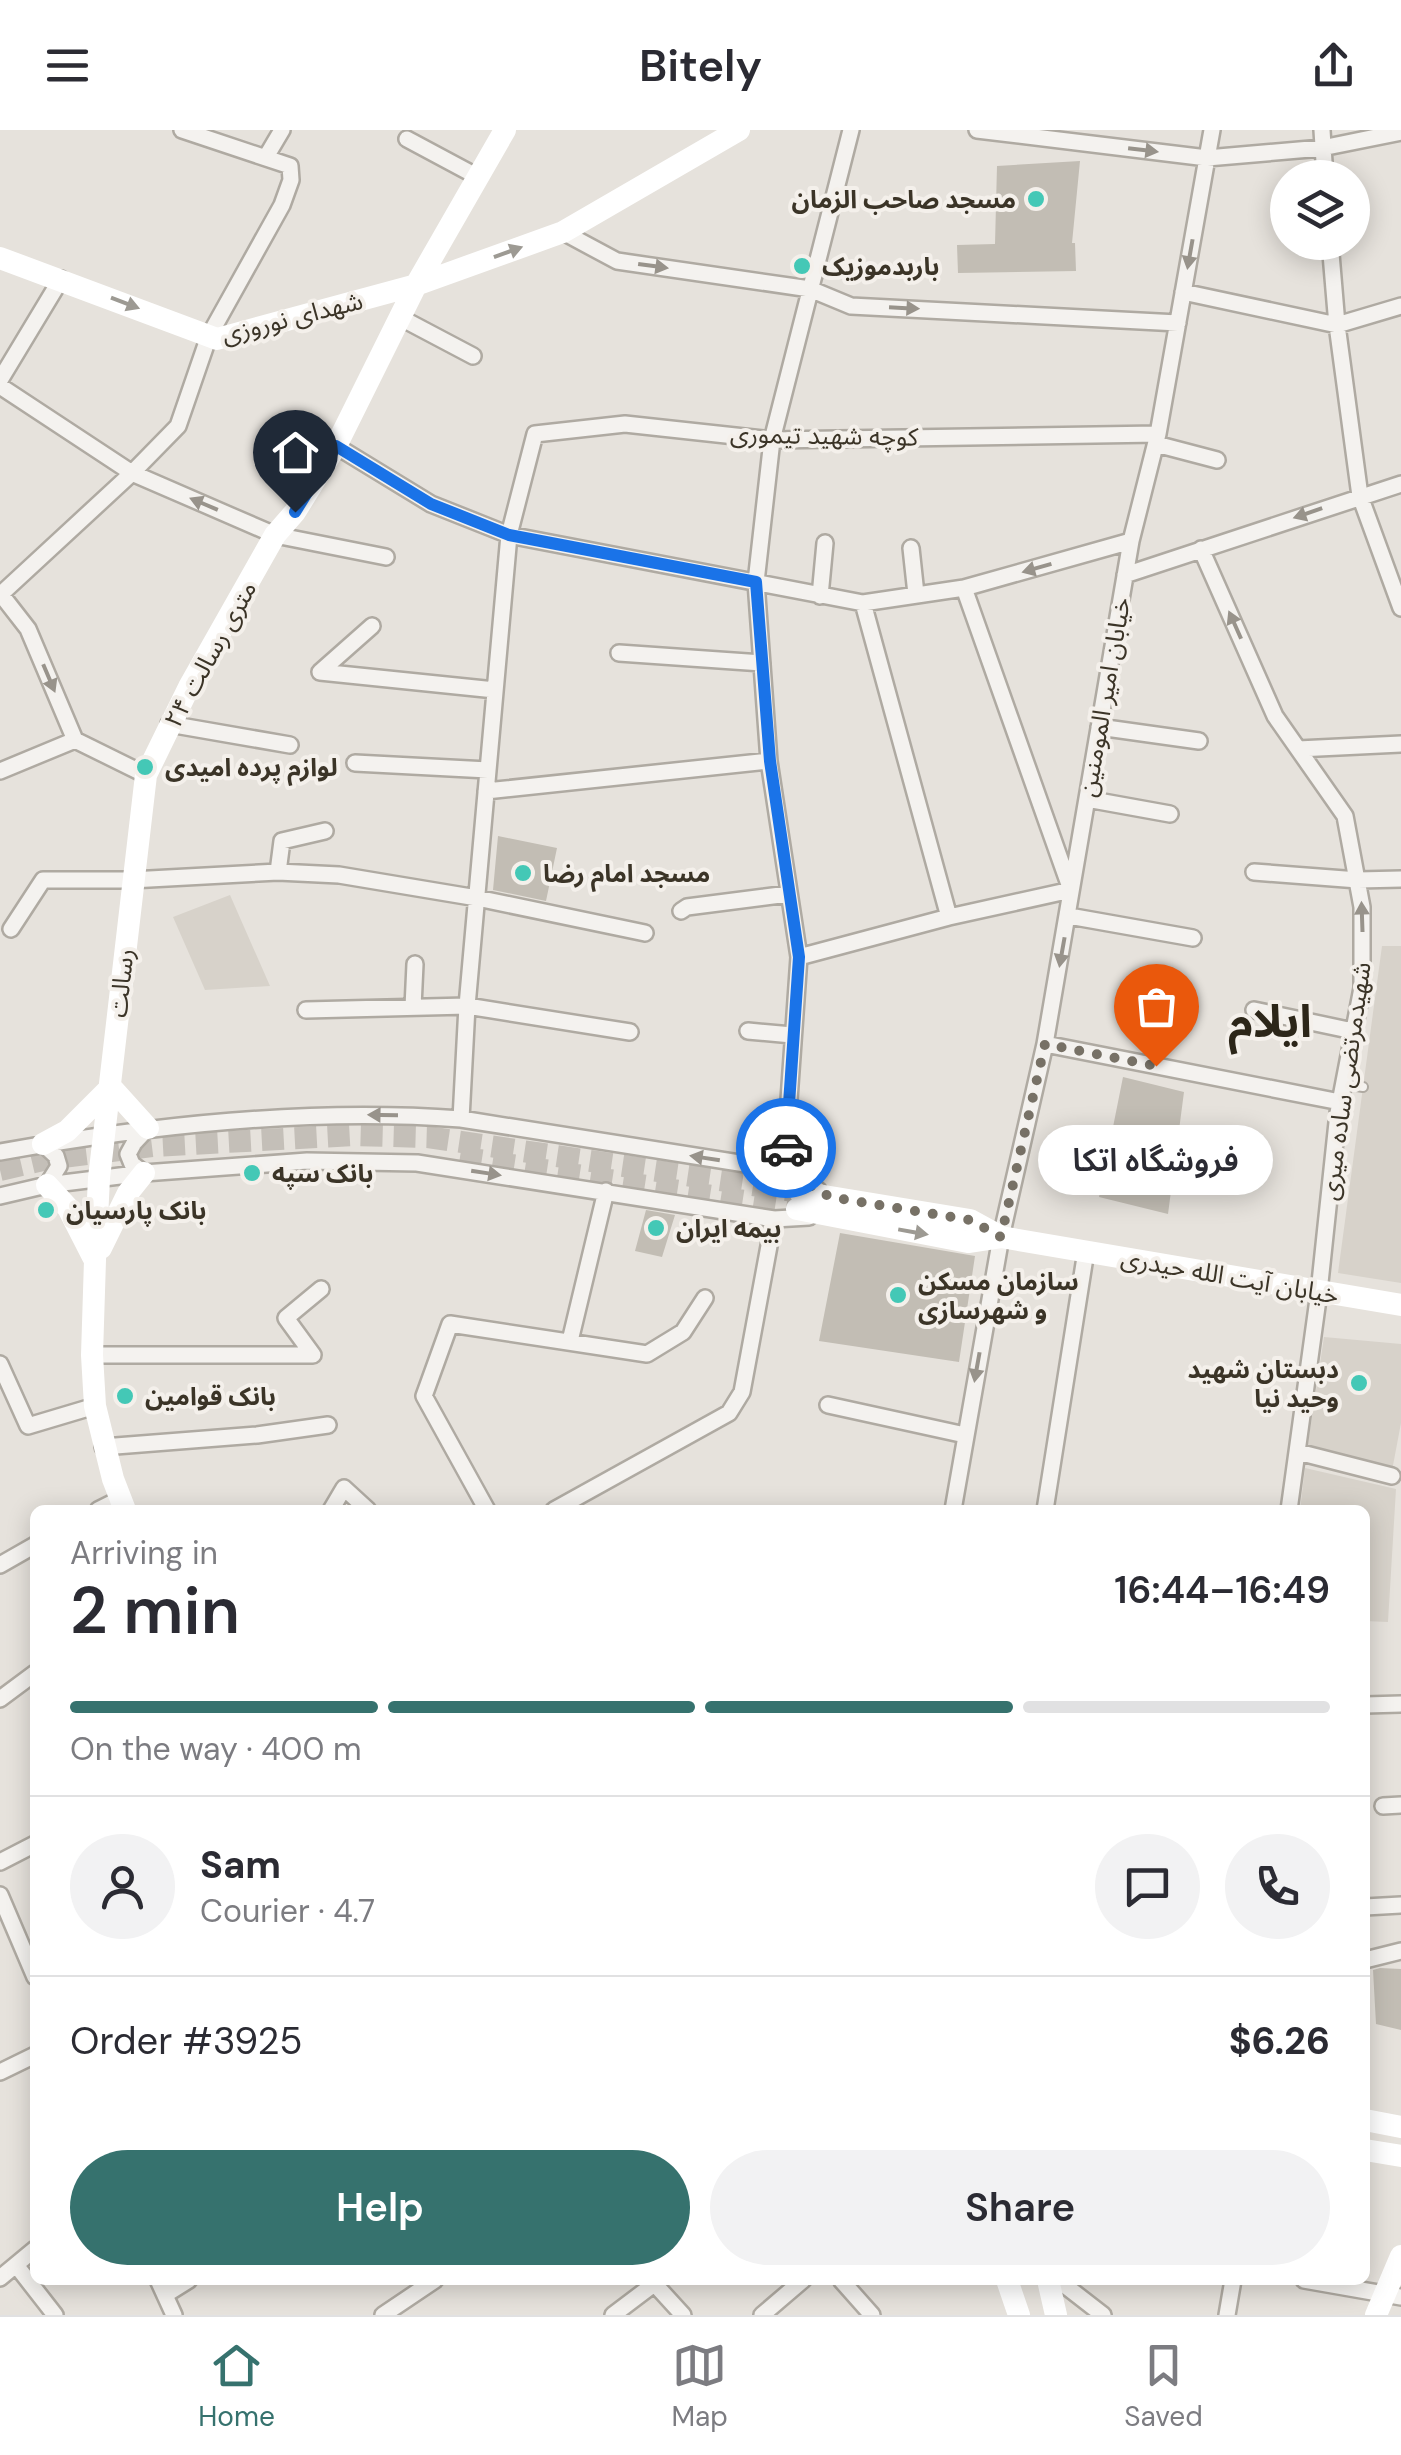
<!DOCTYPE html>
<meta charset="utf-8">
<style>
body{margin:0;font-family:"DM Sans","Noto Sans Arabic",sans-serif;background:#f2f2f3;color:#2b2b33;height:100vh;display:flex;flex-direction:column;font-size:38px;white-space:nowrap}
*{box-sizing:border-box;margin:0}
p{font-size:32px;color:#7c7c81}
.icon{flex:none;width:55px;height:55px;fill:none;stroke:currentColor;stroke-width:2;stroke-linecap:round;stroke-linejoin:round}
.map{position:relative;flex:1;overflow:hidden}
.details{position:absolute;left:30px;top:1375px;width:1340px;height:780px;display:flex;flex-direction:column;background:#fff;border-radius:15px;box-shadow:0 5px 25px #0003}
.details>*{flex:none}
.controls{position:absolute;left:1270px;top:30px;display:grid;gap:20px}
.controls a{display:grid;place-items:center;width:100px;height:100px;border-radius:50%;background:#fff;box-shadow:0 5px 25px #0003;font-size:50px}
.pin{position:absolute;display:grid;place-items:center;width:85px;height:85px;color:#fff;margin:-102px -42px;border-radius:50% 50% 50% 0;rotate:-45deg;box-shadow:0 0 10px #0007}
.pin .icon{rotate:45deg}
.courier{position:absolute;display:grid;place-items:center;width:100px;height:100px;margin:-50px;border:8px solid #1a73e8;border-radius:50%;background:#fff;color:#222;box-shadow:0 2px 12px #0007}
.bubble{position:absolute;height:70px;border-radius:35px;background:#fff;box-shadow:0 5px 25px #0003;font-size:32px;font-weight:600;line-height:70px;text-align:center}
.headline em{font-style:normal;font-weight:600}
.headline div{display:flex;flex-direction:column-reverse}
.headline{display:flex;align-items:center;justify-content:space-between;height:170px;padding:0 40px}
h1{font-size:65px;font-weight:600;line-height:75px}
.bar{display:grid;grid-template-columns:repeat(4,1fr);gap:15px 10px;align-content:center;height:120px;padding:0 40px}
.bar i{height:12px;border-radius:8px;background:#e1e1e2}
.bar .on{background:#36726e}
.bar p{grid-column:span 4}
.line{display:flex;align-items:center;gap:25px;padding:0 40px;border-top:2px solid #e1e1e2}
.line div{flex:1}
.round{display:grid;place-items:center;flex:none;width:105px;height:105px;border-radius:52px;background:#f2f2f3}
.action{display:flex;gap:20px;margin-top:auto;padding:20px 40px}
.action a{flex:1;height:115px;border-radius:60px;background:#36726e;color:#fff;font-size:40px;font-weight:600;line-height:115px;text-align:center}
.action a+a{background:#f2f2f3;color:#2b2b33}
header{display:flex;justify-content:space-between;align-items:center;height:130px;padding:0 40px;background:#fff;font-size:45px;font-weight:600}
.menu{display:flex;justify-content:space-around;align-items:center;height:140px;border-top:2px solid #e1e1e2;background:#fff;font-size:28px;color:#7c7c81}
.menu a{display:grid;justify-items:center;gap:5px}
.menu .on{color:#36726e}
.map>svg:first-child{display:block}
.built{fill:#d7d2ca}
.building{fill:#c2bdb4}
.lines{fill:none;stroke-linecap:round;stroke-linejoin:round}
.secondary-tunnel{stroke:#c4bfb8;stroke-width:22;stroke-dasharray:22 11;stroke-linecap:butt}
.lane-casing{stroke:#afaaa2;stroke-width:12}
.street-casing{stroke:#afaaa2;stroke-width:20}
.lane{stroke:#f4f2ef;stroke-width:8}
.street{stroke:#f4f2ef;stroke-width:15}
.secondary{stroke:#fff;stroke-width:22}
.oneway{fill:#98938b}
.oneway2{fill:#9d9a93}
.done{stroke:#777166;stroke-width:10;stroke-dasharray:0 18}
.route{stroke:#1a73e8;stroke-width:12}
.poi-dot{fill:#44c8b6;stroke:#f4f0eb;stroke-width:4}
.labels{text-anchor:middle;stroke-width:8;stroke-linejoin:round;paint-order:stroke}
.poi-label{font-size:25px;font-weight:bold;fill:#3b3427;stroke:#f4f0eb;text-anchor:start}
.street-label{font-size:25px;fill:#3b3427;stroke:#f4f0eb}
.town-label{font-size:45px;font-weight:bold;fill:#2c2619;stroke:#f4f0eb}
</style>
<header><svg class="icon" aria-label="menu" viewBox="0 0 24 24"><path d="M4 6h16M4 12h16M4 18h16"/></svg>Bitely<svg class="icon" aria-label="share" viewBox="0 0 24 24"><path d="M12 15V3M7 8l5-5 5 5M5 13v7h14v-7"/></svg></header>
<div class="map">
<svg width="1401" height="2185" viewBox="0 0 1401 2185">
<rect width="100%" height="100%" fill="#e6e2dc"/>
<path class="built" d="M230,765l40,91 -65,4 -32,-73z
M1382,816h19v337l-63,-10z
M1324,1207l77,7v79l-10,53 -84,-26z
M1305,1338l91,21 -8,133 -23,-1v-111h-65z"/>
<path class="building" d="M1080,31l-8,82h3l1,28 -118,2 -1,-28 38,-1 2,-78z
M498,706l59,12 -11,53 -53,-11z
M1123,947l61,15 -16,122 -69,-17z
M646,1080l29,5 -13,42 -27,-6z
M840,1103l135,23 -16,106 -140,-21z
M1380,1838l21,1v61l-25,-6 -3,-54z"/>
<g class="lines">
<path class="secondary-tunnel" d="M460,1027l337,52
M0,1040l47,-11 106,-13 202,-11 73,2 372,55"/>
<defs>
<path id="lane" d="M1343,954l20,3"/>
<path id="street" d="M977,0l230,28 115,-10 79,-16
M1322,0l3,48
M407,9l71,38
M266,27l16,-27
M563,102l54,29 193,28 41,17 327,17
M1330,112l7,83 23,171 41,112
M1183,162l154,33 64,-19
M401,188l72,38
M0,250l61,-101
M0,256l132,87 143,62 111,22
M1156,314l61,16
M336,316l95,58 78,31 354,68 101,-15 167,-47
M911,418l5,46
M1201,419l74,167 70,100 17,91v81l-24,125 -19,179 -30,218
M1125,445l276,-91
M0,463l28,36 47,111 71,35
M0,465l132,-122 46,-47 31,-90 73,-131 9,-25 -1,-14 -108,-36
M820,466l5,-53
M863,473l86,314
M372,496l-52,46 175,18
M619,523l143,10
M169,594l121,21
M1099,597l100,14
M1298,619l103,-5
M355,633l133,7
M0,641l75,-31
M486,661l283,-30
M1087,669l83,15
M278,742l4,-31 43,-10
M1254,742l104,8 43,-1
M681,781l6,-4 101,-13
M1069,786l124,22
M11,799l32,-49h88l147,-8 61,3 138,23 168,35
M799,827l150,-40 122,-27 -107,-302
M413,877l2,-43
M306,880l161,-4 163,26
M1254,880l99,21
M748,901l44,4
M1045,914l295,58
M461,989l6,-113 42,-471 26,-101 90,-10 147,16 386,-6
M43,1014l13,12 3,10 -12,19
M0,1022c152,-27 307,-44 461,-33l297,47 26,5 34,19
M784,1041l15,-214 -30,-196 -13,-179 16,-142 79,-310
M144,1043l-12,-9 -4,-10 6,-11 14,-15
M0,1066l47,-11 97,-12 163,-12 110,2 357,56 35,-2
M570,1211l36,-150
M92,1225h221l-27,-37 35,-29
M0,1234l28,62 67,-20
M828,1275l137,30
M103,1317l154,-12 71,-10
M1298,1322l94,24
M98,1380l22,-11
M331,1380l13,-22 24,22
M487,1380l-63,-114 26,-72 197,30 36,-22 22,-34
M554,1380l175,-97 13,-21 32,-173
M953,1380l48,-273 44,-193 86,-503 27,-107 54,-304
M1045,1380l41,-259
M0,1435l35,-20
M0,1569l35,-26
M1365,1575l36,-1
M1383,1676l18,-1
M0,1732l35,-18
M0,1765l35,82
M1365,1777l36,-2
M1365,1830l36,-9
M0,1942l35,-17
M16,2135l39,50
M0,2148l35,-29
M158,2150l16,35
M651,2150l32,35
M841,2150l31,35
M1058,2150l45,35
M1304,2150l97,17
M165,2165l24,-15
M383,2185l52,-35
M613,2185l41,-31
M762,2185l41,-35
M1227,2185l6,-35"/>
</defs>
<use href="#lane" class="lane-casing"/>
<use href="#street" class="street-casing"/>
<use href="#lane" class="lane"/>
<use href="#street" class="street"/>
<path class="secondary" d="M0,128l217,81 199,-54 147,-53 176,-102
M111,957l37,41
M43,1014l24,-13 44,-44
M47,1055l21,23 25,49
M800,1062l170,28 31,17
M797,1079l171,33 33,-5 400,68
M101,1118l27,-55 16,-20
M125,1380l-12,-31 -18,-73 -3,-51 3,-95 4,-82 47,-403 43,-88 86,-152 20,-23 41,-66 80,-161 89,-155
M1365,1990l36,7
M1365,2020l36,6
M1007,2150l12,35
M1048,2150l8,35
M1376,2185l25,-59"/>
</g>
<defs><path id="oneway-solid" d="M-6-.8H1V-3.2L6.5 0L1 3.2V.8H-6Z" transform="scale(2.5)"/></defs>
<g class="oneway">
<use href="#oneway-solid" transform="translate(1143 20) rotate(7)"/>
<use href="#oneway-solid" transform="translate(1190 124) rotate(100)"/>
<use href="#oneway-solid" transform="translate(653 136) rotate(8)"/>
<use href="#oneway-solid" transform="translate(904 178) rotate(3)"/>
<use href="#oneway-solid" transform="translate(204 374) rotate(-157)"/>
<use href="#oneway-solid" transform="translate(1308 383) rotate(161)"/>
<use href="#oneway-solid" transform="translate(1037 438) rotate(164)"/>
<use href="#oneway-solid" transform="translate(1235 495) rotate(-114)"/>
<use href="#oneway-solid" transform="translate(49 548) rotate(67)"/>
<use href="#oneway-solid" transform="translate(1362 787) rotate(-92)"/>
<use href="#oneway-solid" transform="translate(1062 822) rotate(100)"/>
<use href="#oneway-solid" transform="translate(383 985) rotate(-179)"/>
<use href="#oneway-solid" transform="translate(705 1028) rotate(-171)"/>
<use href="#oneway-solid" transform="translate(486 1043) rotate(9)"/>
<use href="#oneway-solid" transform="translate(977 1237) rotate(100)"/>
</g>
<g class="oneway2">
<use href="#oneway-solid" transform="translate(508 122) rotate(-20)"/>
<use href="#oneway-solid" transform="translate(125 173) rotate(21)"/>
<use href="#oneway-solid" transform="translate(913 1102) rotate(10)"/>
</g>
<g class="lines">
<path class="done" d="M786,1018l-2,23 46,26 140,23 31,17 44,-193 111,22"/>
<path class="route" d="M295,382l41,-66 95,58 78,31 247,47 14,179 29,196 -13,191"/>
</g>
<g class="poi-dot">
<circle cx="1036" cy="69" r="10"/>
<circle cx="802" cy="136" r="10"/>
<circle cx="145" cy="637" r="10"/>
<circle cx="523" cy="743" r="10"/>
<circle cx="252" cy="1043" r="10"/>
<circle cx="46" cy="1080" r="10"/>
<circle cx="656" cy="1098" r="10"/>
<circle cx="898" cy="1165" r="10"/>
<circle cx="1359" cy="1253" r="10"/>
<circle cx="125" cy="1266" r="10"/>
</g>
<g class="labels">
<g class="poi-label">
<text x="1016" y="78" text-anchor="end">مسجد صاحب الزمان</text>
<text x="822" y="145">باربدموزیک</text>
<text x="165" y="646">لوازم پرده امیدی</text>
<text x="543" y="752">مسجد امام رضا</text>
<text x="272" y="1052">بانک سپه</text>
<text x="66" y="1089">بانک پارسیان</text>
<text x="676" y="1107">بیمه ایران</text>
<text x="918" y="1160">سازمان مسکن<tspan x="918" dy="29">و شهرسازی</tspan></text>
<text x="1339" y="1248" text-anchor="end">دبستان شهید<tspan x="1339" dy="29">وحید نیا</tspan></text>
<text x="145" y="1275">بانک قوامین</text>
</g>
<g class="street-label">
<text transform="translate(292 187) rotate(-14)" y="9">شهدای نوروزی</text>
<text transform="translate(824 305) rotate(1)" y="9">کوچه شهید تیموری</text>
<text transform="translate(210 524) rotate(-61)" y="9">۲۴ متری رسالت</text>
<text transform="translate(1104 567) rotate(-80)" y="9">خیابان امیر المومنین</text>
<text transform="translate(121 853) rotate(-84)" y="9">رسالت</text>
<text transform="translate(1345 951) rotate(-82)" y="9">شهیدمرتضی ساده میری</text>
<text transform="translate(1230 1146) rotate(10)" y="9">خیابان آیت الله حیدری</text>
</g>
<g class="town-label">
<text x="1270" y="907">ایلام</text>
</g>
</g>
</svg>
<div class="controls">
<a><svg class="icon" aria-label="layers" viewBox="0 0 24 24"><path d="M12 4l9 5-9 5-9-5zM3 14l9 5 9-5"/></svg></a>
</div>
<div class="pin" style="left:1156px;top:936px;background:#ea580c"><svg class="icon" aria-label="bag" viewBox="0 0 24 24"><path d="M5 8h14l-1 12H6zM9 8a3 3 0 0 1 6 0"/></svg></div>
<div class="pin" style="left:295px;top:382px;background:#1f2937"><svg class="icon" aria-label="home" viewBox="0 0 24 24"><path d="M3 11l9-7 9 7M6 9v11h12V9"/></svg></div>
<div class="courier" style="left:786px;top:1018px"><svg class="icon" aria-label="car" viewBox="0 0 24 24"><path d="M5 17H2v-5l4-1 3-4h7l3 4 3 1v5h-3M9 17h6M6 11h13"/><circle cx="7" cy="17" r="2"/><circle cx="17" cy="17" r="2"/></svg></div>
<div class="bubble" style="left:1038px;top:995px;width:235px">فروشگاه اتکا</div>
<section class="details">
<div class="headline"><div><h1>2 min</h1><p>Arriving in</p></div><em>16:44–16:49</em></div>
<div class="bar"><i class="on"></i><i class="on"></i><i class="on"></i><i></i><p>On the way · 400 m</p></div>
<div class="line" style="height:180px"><a class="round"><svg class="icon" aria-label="person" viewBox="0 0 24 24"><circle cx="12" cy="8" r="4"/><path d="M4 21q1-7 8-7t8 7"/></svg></a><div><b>Sam</b><p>Courier · 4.7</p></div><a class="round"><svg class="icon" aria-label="chat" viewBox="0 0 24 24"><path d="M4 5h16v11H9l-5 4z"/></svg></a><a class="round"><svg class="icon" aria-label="phone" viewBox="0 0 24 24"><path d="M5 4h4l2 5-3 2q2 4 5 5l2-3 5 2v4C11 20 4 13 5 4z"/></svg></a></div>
<div class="line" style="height:130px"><div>Order #3925</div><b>$6.26</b></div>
<div class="action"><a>Help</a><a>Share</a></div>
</section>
</div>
<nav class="menu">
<a class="on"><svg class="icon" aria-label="home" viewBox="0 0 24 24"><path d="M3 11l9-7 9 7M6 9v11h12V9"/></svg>Home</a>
<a><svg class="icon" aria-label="map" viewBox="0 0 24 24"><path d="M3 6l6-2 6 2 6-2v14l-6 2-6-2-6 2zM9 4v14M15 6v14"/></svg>Map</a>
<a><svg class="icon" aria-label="saved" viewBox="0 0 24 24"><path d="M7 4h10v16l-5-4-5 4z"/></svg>Saved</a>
</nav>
